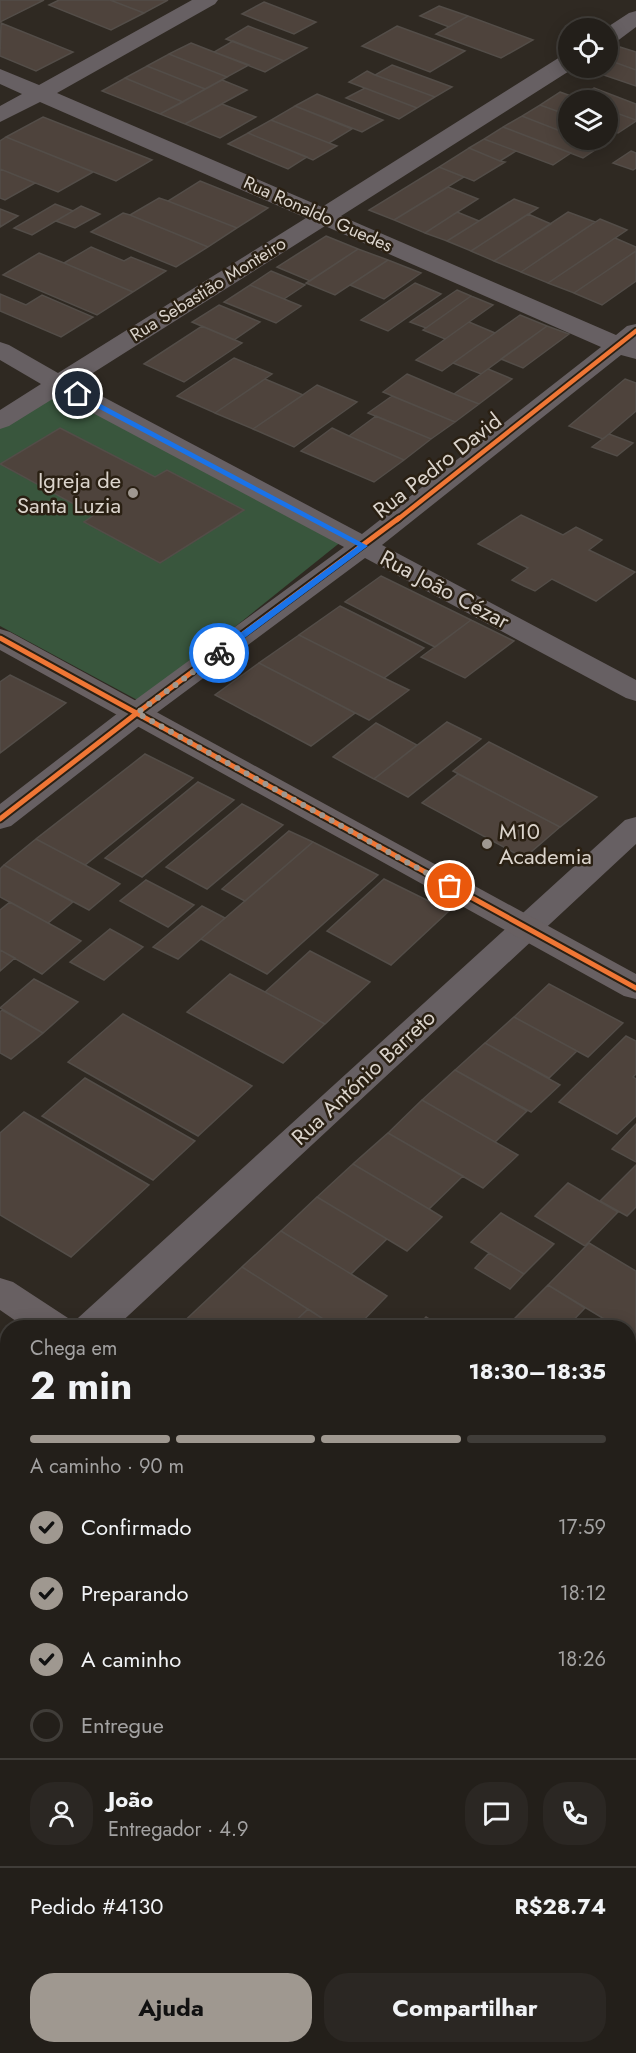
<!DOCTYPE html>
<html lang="pt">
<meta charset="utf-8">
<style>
body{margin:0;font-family:Jost,sans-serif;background:#2b2723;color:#f1f3f6;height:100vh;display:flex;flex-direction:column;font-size:22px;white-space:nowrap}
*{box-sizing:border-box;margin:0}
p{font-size:20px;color:#a3a2a2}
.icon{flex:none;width:33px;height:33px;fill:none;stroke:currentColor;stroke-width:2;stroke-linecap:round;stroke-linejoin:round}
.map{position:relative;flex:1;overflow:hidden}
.sheet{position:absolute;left:0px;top:1320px;width:636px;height:734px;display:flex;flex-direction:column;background:#231f1a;border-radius:24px 24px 0 0;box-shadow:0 3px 15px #0003,0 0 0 2px #403d39}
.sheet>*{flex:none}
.tools{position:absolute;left:558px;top:18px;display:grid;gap:12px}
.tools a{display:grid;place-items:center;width:60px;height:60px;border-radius:50%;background:#231f1a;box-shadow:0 3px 15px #0003,0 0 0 2px #403d39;font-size:30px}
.pin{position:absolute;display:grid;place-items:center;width:51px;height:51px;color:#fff;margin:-26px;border:3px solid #fff;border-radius:50%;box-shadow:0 2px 6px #0007}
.courier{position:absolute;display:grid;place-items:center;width:60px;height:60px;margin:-30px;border:4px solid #1a73e8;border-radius:50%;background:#fff;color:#222;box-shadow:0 2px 8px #0007}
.summary em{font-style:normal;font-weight:700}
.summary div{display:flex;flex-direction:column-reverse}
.summary{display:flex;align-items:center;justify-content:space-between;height:102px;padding:0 30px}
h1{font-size:39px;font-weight:700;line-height:45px}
.bar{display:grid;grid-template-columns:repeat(4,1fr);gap:9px 6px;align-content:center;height:72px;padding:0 30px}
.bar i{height:8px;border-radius:4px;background:#403d39}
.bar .current{background:#9f9890}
.bar p{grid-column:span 4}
.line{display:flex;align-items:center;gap:15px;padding:0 30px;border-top:2px solid #403d39}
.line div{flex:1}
.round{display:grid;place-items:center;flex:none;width:63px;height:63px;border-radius:24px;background:#2b2723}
ol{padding:0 30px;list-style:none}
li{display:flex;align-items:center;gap:18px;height:66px}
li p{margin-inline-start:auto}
li .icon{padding:6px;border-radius:50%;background:#9f9890;color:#111;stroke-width:4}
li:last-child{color:#a3a2a2}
li i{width:33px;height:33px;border:3px solid #403d39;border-radius:50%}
.cta{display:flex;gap:12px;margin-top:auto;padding:12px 30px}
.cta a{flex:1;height:69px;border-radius:24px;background:#9f9890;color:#111;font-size:24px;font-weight:700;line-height:69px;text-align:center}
.cta a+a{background:#2b2723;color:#f1f3f6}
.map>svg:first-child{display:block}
.green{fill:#39563d}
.building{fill:#4e433c;stroke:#534d48;stroke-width:1.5}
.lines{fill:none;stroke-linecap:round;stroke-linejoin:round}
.street{fill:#676063;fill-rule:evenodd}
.primary{fill:#686062;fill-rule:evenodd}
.cycleway-far1-casing{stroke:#2a2013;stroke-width:8}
.cycleway-casing{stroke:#2a2013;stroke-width:9}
.cycleway-far1{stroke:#f07635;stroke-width:4.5}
.cycleway{stroke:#f07635;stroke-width:5}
.route{fill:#1a73e8}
.done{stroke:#9f9890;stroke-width:6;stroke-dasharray:0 10.8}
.poi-dot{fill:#9f9890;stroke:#2a2013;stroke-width:2}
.labels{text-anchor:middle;stroke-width:5;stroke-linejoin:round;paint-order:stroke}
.far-street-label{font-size:18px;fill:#dbd4cc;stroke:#2a2013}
.street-label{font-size:22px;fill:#dbd4cc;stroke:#2a2013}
.poi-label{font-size:22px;fill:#dbd4cc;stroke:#2a2013;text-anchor:end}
</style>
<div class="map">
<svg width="636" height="2053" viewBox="0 0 636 2053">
<rect width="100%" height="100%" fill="#2f2922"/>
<path class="green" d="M59,376l288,161 -206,165 -141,-76v-212z"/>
<path class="building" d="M0,0h44l-44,22z
M59,0h51l34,13 -33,17 -62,-25z
M110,0h58l-24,13z
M264,2l52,20 -22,12 -52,-20z
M439,6l29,10 -19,11 -29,-11z
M468,16l65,24 -32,18 -65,-24z
M1,23l72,29 -37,19 -36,-15z
M248,26l59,22 -23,13 -58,-22z
M397,26l68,25 -35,21 -68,-26z
M233,41l51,20 -19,11 -51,-20z
M191,43l23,9 35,13 -22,12 -58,-23z
M620,47l16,5v18l-28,-10v-5z
M169,54l58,23 -22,12 -58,-23z
M614,62l22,8v16l-38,-13z
M392,65l60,22 -17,10 -60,-22z
M147,66l58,23 -22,13 -58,-24z
M367,71l8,4 60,22 -18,11 -68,-26z
M125,78l58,24 -23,12 -58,-23z
M222,80l25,10 -62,34 -25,-10z
M365,88l52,20 -18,11 -53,-21z
M594,88l42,16v16l-28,-10v-10l-31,-1z
M560,92l22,8h-14v15l-28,-10z
M317,94l66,26 -21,12 -67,-26z
M222,104l34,13 -36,21 -35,-14z
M540,105l28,10v19l-46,-18z
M295,106l57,23 -23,14 -58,-23z
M608,110l28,10v1l-18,12 -10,-3z
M522,116l46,18v6h16l17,6 -18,12 -80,-31z
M43,117l109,43 -36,21 -110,-44z
M271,120l58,23 8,3 -24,14 -65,-27z
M503,127l68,26 -18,12 -69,-26z
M248,133l59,24 -19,12 -60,-25z
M6,137l87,35 -35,20 -58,-23v-28z
M484,139l32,12 -16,10 -31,-13z
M469,148l31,13 5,1 -31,19 -35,-14z
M631,151l5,2v15l-3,2 -20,-7z
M439,167l25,10 -70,43 -25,-10z
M0,169l35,14 -30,17 -5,-2z
M200,181l68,27 -31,20 -69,-27z
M448,187l30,12 -53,34 -31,-13z
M159,198l9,3 69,27 -29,19 -78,-32z
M514,199l24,9 -67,43 -24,-10z
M55,204l18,7 -41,24 -18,-7z
M81,206l19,8 -25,14 -19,-7z
M0,209l18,7 -18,11z
M457,212l22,9 -32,20 -22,-8z
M568,212l27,10 -74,50 -27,-11z
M123,213l7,2 78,32 -32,20 -85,-35z
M528,214l23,10 -57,37 -23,-10z
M600,219l27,11 -79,53 -27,-11z
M326,236l32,13 -48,32 -33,-14z
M615,238l21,9v4l-62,42 -26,-10z
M91,247l33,14 7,-4 35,14 -33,21 -69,-29z
M358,249l30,11 -53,35 -29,-12z
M636,251v30l-34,24 -28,-12z
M39,253l25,10 69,29 -36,23 -94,-40z
M388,260l33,13 -37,26 -34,-14z
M271,271l34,14 -21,14 -34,-14z
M415,283l26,11 -53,37 -27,-11z
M250,285l51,21 -25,17 -52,-21z
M457,290l14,6 -45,32 -16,-6z
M0,294l26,11 16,-10 51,22 -32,20 -61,-26z
M471,296l22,9 -48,34 -22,-9z
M219,305l41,17 -26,18 -42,-18z
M520,315l27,11 -66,48 -28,-11z
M469,322l26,11 -53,38 -26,-11z
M202,326l40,17 -58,39 -40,-18z
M547,326l22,8 -46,34 -22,-9z
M234,358l38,16 -57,39 -38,-17z
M488,369l24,10 -33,25 -25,-10z
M407,374l47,20 25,10 -24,18 -72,-30z
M265,379l38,16 -50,34 -38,-16z
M625,379l11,4v28l-27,23 -6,5 -34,-13z
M317,385l40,17 -63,45 -41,-18z
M392,396l63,26 -24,17 -63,-26z
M376,416l55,23 -27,21 -55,-24z
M60,428l95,49 12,-7 77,40 -84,53 -76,-41 10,-7 -94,-51z
M332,428l17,8 55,24 -30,22 -73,-31z
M609,434l24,9 -16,13 -25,-9z
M521,515l42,20 13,-8 26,13 -13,10 46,22 -39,29 -44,-22 -17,12 -11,-5 -12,-6 16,-12 -50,-24z
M381,576l90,44 -36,27 -90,-45z
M340,606l84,42 -40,30 -85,-43z
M471,620l43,21 -49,37 -44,-21z
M299,635l85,43 25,12 -40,30 -110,-57z
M259,663l96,50 -44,33 -96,-51z
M10,675l56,28 -66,50v-71z
M447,722l34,17 -73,58 -34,-18z
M376,723l41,22 -43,34 -41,-22z
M489,742l108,55 -37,30 -107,-56z
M145,754l48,24 -108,87 -49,-26z
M458,774l102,53 -36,31 -102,-55z
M198,782l36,18 -92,77 -37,-19z
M242,804l41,21 -76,64 -41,-22z
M289,831l24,11 -68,59 -23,-12z
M36,839l49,26 35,19 -31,26 -85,-45z
M313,842l65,33 -111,99 -66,-35z
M4,865l69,37 -25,21 -48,-26v-28z
M384,879l65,32 -58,54 -64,-34z
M146,880l48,25 -26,22 -48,-26z
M10,902l38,21 33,18 -39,33 -42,-24v-40z
M202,906l23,12 -47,41 -25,-12z
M110,929l33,18 -39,33 -34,-18z
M0,950l15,8 -15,13z
M310,951l60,31 -45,42 -60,-32z
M230,974l35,18 60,32 -42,39 -96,-51z
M34,979l44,23 -35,31 -43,-25z
M549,984l74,39 -35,34 -74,-40z
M2,1010l41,23 -32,26 -11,-6v-41z
M123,1014l129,72 -54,50 -130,-74z
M514,1017l63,34 -28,27 -64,-35z
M626,1036l10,5v33l-3,3 3,2v37l-19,18 -58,-32z
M485,1043l75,42 -29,27 -76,-42z
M455,1070l72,41 -32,31 -73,-42z
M85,1078l110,63 -42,39 -111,-64z
M422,1100l73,42 23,13 -35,33 -95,-55z
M24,1112l125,73 -78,72 -71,-42v-82z
M636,1124v38l-24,-13z
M388,1133l75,43 -34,33 -76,-45z
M353,1164l76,45 13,8 -35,34 -90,-54z
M636,1165v42l-9,9 -27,-15z
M568,1183l50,29 -33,34 -50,-30z
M317,1197l70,42 -36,35 -70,-43z
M501,1213l53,31 -30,30 -53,-32z
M281,1231l70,43 36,22 -31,32h-19l-95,-61z
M589,1243l47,28v67l-8,-5v-5h-9l-71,-43z
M489,1253l35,21 -14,15 -35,-21z
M242,1267l66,42 -20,19h-111z
M548,1285l37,23 -19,20 -60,-1z
M308,1309l29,19h-49z
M426,1317l17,11h-27z
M628,1333l8,5v64l-8,-5z
M628,1397l8,5v64l-8,-5z
M628,1461l8,5v11l-8,8z
M8,1515v76l-8,-5v-64z
M0,1586l8,5v76l-8,-6z
M0,1661l8,6v32l-8,8z
M8,1940v21l-8,-6v-7z
M8,1965v81h104l8,7h-120v-80z
M112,2046h66l-6,7h-52z
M492,2046h83l4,7h-82z"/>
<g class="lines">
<path class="street" d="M192,0h26l-3,4 -158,89 265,114 238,-150 8,-1v12h6l-233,148 275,119 11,-9 9,-2v35l-15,-4 -239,190 254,135v21l-10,-3 -261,-140 -218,162 -136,106 -11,3v-25l127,-98 217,-159 -285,-152 -50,31 -9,3v-19l41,-26 -41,-24v-18l9,3 49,28 248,-155 -266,-116 -40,20v-16l22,-12 -22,-10v-15l39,16zM325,226l276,121 -239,187 -285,-151z
M636,11v16l-20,15 -8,1 -2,-15 23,-15z
M636,817v27l-521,484h-42l5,-10 547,-498z
M8,1390v34l-8,2v-33z
M636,1609v40l-8,3v-40z
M275,2046h47l-3,7h-47z"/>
<path class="primary" d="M0,629l10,3 626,342v25l-12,-3 -624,-346z
M0,1278l13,4 55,36 5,10h-47l-26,-18z
M628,1834l8,3v47l-8,-3z"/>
<defs>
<path id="cycleway-far1" d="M397,520l239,-189"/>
<path id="cycleway" d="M0,638l636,350
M0,819l137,-106 262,-195"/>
</defs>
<use href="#cycleway-far1" class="cycleway-far1-casing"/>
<use href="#cycleway" class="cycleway-casing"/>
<use href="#cycleway-far1" class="cycleway-far1"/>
<use href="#cycleway" class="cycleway"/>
</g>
<path class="route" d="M75,393h5l288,153 -146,109h-6v-4l142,-105 -283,-150z"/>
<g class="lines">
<path class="done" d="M219,653l-82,60 313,173"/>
</g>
<g class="poi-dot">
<circle cx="133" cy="493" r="6"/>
<circle cx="487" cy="844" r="6"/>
</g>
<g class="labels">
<g class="far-street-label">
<text transform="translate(318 214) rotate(24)" y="6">Rua Ronaldo Guedes</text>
<text transform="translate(208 289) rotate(-32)" y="6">Rua Sebastião Monteiro</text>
</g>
<g class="street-label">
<text transform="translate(437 465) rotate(-38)" y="8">Rua Pedro David</text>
<text transform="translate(445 589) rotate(28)" y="8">Rua João Cézar</text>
<text transform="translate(363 1077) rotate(-43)" y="8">Rua António Barreto</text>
</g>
<g class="poi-label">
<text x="121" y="488">Igreja de<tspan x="121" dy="25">Santa Luzia</tspan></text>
<text x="499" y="839" text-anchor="start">M10<tspan x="499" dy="25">Academia</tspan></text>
</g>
</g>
</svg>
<div class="tools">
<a><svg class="icon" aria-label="locate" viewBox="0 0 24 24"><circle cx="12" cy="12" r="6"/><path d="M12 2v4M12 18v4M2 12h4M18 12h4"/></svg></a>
<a><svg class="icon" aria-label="layers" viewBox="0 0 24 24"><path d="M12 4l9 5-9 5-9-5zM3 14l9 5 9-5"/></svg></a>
</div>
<div class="pin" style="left:450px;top:886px;background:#ea580c"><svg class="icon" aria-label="bag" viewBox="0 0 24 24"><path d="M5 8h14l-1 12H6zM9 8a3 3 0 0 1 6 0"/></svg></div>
<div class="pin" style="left:78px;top:394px;background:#1f2937"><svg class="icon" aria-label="home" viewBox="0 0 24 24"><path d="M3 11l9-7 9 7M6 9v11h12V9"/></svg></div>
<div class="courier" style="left:219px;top:653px"><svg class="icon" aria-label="bike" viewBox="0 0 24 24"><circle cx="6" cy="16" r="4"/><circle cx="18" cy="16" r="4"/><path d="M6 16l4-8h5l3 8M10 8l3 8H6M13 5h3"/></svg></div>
<section class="sheet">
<div class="summary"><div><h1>2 min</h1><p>Chega em</p></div><em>18:30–18:35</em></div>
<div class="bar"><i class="current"></i><i class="current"></i><i class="current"></i><i></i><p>A caminho · 90 m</p></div>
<ol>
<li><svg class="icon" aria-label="check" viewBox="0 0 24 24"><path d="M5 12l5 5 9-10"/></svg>Confirmado<p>17:59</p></li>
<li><svg class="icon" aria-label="check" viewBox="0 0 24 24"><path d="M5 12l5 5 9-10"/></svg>Preparando<p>18:12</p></li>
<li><svg class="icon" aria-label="check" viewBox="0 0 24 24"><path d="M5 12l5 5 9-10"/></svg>A caminho<p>18:26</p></li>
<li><i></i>Entregue</li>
</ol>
<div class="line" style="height:108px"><a class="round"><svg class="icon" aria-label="person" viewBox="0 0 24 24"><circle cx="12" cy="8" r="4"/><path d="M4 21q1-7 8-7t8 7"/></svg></a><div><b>João</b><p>Entregador · 4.9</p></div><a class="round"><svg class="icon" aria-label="chat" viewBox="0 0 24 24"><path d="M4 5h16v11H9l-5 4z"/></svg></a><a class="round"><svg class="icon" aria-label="phone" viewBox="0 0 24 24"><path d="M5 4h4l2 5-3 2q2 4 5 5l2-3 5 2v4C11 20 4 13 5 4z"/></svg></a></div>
<div class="line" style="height:78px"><div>Pedido #4130</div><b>R$28.74</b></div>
<div class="cta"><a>Ajuda</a><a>Compartilhar</a></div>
</section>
</div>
